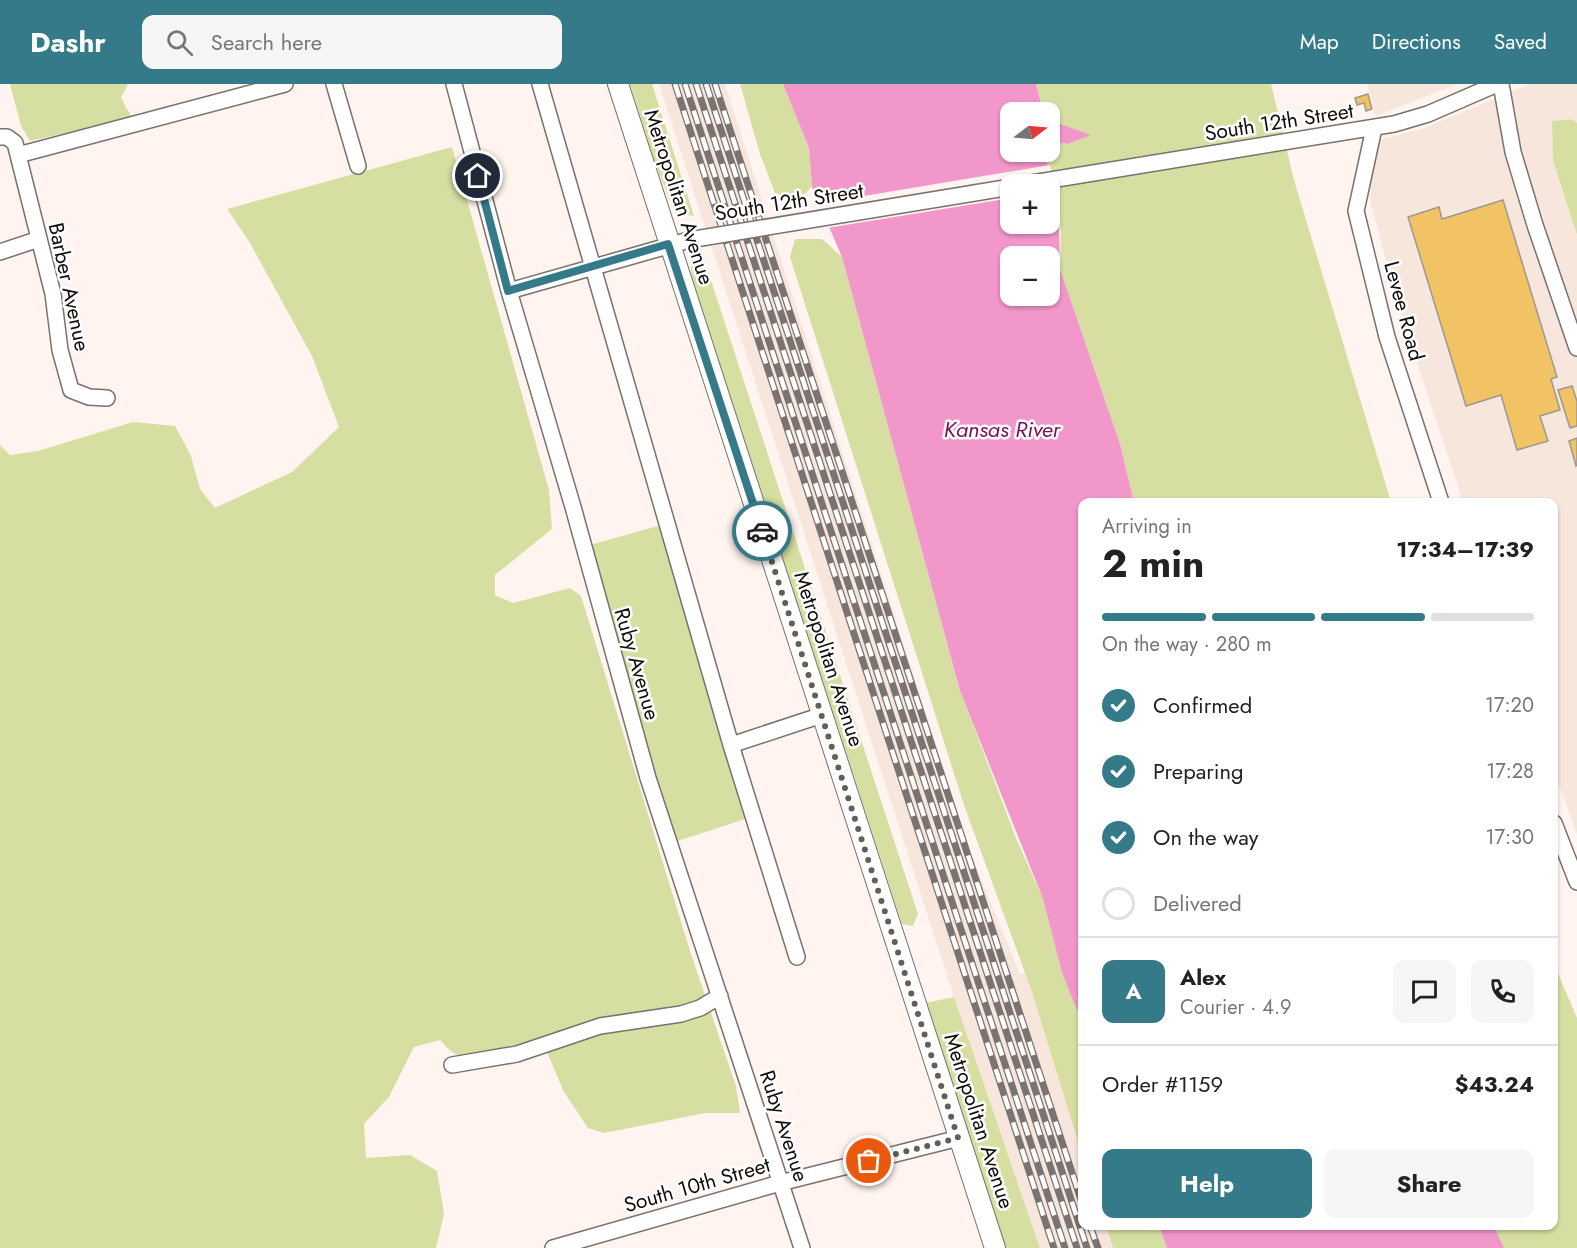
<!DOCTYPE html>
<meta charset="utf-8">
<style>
body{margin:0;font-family:Jost,sans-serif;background:#f6f6f6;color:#222;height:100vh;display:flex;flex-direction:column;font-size:22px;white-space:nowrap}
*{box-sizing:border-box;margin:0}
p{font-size:20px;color:#767676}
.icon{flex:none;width:33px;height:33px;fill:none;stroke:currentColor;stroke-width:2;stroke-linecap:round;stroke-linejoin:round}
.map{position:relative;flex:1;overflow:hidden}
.drawer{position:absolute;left:1078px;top:414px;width:480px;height:732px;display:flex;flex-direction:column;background:#fff;border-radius:12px;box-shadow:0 2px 4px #0004}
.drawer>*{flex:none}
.needle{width:39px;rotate:74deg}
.controls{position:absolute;left:1000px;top:18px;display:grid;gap:12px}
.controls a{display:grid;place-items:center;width:60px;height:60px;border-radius:12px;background:#fff;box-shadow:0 2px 4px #0004;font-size:30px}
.pin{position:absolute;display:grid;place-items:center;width:51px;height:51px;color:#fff;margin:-26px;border:3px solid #fff;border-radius:50%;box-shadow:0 2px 6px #0007}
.courier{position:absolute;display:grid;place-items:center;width:60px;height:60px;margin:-30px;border:4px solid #357a88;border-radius:50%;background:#fff;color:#222;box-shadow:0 2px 8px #0007}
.overview em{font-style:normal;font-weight:700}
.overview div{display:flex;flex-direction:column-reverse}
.overview{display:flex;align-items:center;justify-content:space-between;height:102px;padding:0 24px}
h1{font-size:39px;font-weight:700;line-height:45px}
.bar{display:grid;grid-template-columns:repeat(4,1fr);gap:9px 6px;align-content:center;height:72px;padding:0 24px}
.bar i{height:8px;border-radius:4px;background:#e0e0e0}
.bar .active{background:#357a88}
.bar p{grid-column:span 4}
.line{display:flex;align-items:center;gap:15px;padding:0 24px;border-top:2px solid #e0e0e0}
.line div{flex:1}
.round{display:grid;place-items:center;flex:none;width:63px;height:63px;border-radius:12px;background:#f6f6f6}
ol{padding:0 24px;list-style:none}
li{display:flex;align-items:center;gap:18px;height:66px}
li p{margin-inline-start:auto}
li .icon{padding:6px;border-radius:50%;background:#357a88;color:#fff;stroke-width:4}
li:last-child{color:#767676}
li i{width:33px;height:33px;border:3px solid #e0e0e0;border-radius:50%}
.action{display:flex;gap:12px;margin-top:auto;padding:12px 24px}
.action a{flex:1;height:69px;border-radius:12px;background:#357a88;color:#fff;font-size:24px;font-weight:700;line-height:69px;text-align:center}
.action a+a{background:#f6f6f6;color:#222}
header{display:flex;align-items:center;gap:36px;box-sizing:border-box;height:84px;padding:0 30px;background:#357a88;color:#fff}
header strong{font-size:28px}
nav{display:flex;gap:33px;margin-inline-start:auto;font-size:21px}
.search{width:420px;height:54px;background:#f6f6f6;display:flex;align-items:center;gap:15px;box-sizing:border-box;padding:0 21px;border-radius:12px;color:#767676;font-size:22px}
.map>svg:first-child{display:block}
.built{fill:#f7e6dc}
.green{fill:#d6dfa1}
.water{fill:#f297ca;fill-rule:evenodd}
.pier{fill:#fff4ef}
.building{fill:#f2c364;stroke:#9d9990;stroke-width:1.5}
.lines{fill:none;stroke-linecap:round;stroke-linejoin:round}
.minor-casing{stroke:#79716c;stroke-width:18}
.major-casing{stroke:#79716c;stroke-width:22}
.minor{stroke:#fff;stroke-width:15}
.major{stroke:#fff;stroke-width:20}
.rail-casing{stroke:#7b7371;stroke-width:7}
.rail{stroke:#fff;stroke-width:4.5;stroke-dasharray:14;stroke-linecap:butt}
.minor-bridge-casing{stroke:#79716c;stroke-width:18;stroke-linecap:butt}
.minor-bridge{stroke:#fff;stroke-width:15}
.done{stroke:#645e5b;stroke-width:6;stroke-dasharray:0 10.8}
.route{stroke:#357a88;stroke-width:8}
.labels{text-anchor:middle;stroke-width:5;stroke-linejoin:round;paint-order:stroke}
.street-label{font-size:21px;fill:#110d0c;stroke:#fff}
.water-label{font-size:22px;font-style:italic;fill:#7a0f57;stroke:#fff}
</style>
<header>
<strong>Dashr</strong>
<div class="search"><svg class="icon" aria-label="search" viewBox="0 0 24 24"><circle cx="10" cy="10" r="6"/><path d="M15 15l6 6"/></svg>Search here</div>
<nav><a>Map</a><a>Directions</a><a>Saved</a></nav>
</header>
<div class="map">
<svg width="1577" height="1164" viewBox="0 0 1577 1164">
<rect width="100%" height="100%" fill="#fff4ef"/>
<path class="built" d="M659,0h66l243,763 52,127 5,-2 7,20 51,166v68h23l7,22h-73l-86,-251z
M1367,0h91l-82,32z
M1530,0h47v39l-6,-4 -19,2 1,40 24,74v599l-23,-62v-270h-91l-63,-191 -30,-110 2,-41 5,-20 45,-11z"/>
<path class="green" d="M10,0h118l-7,14 11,20 -102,23 -9,-15z
M630,0h22l42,132 -19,-3 -20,-50z
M740,0h43l26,64 3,39 -17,16 -20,-10 -15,-39z
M1036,0h235l23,96 97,322h-257l-14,-58 -60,-175 1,-39 -16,-78h5v-11l18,3 22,-9 -40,-15v-8h-7z
M1571,35l6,4v112l-24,-74 -1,-40z
M452,63l97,343 3,39 -57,46v20l18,8 57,-15 11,8 110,358 45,132 4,27h-35l-101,20 -16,-5 -24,-36 -23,-54c-16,7 -67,23 -83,17 -7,-2 -13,-10 -18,-15l-26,7 -25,50 -25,27 2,34 44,-3 27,16 7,43 -8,34h-436v-803l10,10 28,-4 95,-29 42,4 16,30 9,33 15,19 77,-36 47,-45 -27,-71 -62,-113 -23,-34z
M795,155h27l20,18 117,431 57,150 27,61 19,74 21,52v133l-51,-166 -68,-187 -174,-548z
M694,175h10l214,655 -5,12 -11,-2 -210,-644 -1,-12z
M661,441l87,293 -73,24 -85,-297z
M1554,880l23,54v230h-73l-10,-22h60z
M954,913l86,251h-34l-81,-245z
M1106,1142h53l8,22h-54z"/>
<path class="water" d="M783,0h253l7,28h-32v40h34l14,70 1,47 60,175 14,58h-51v523l-21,-52 -19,-74 -83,-208 -118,-434 -30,-70 -3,-39zM1011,100h39v40h-39zM1011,172h39v40h-39z
M1050,36l41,15 -23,9 -18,-3z
M1159,1142h335l10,22h-337z"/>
<path class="pier" d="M1050,81l6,26 -6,1v-8h-39v14l-184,30 -11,-24z"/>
<path class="building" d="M1368,10l4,15 -6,2 -2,-8 -7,2 -2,-7z
M1503,116l54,177 -6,2 9,31 -20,6 8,25 -31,9 -16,-55 -35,11 -58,-189 31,-10 3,12z
M1572,302l5,15v25l-7,2 -12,-38z
M1577,354v27l-1,1 -7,-25z"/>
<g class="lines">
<defs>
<path id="minor" d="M334,0l24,82
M454,0l55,207 64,216 75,271 154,470
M540,0l191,661 66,212
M1501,0l12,68 22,73 42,123
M1374,44l-18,83 31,126 54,165
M0,53h7l8,6 38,151 7,56 11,40 18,7 18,1
M18,71l267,-71
M1026,100l368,-60 34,-10 69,-30
M0,168l39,-13
M509,207l180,-51
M731,661l91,-30
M1554,739l23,59
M452,981l65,-11 83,-28 81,-12 19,-6 20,-12
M553,1164l227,-65 179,-45"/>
<path id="major" d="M618,0l377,1164"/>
</defs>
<use href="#minor" class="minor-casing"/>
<use href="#major" class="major-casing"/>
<use href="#minor" class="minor"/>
<use href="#major" class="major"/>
<defs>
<path id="rail" d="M675,0l379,1164
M685,0l380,1164
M696,0l381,1164
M706,0l381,1164
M715,0l368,1122
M1090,1142l8,22"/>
</defs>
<use href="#rail" class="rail-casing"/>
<use href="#rail" class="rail"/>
<defs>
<path id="minor-bridge" d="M689,156l322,-53"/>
</defs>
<use href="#minor-bridge" class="minor-bridge-casing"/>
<use href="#minor-bridge" class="minor-bridge"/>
</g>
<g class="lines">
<path class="done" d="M762,447l196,607 -89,23"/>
<path class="route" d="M478,92l30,115 160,-47 94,287"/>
</g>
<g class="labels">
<g class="street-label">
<text transform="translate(1279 38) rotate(-9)" y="7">South 12th Street</text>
<text transform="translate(679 113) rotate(72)" y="7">Metropolitan Avenue</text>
<text transform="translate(789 118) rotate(-9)" y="7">South 12th Street</text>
<text transform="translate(69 203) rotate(78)" y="7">Barber Avenue</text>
<text transform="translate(1404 227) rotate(75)" y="7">Levee Road</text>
<text transform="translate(829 575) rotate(72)" y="7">Metropolitan Avenue</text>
<text transform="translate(637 580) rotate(74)" y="7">Ruby Avenue</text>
<text transform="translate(979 1037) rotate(72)" y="7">Metropolitan Avenue</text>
<text transform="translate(784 1042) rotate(72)" y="7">Ruby Avenue</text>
<text transform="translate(697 1101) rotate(-16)" y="7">South 10th Street</text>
</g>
<g class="water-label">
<text x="1002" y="353">Kansas River</text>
</g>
</g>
</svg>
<div class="controls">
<a><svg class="needle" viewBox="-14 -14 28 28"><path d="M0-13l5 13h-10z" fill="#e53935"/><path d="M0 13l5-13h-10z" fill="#767676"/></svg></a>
<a>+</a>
<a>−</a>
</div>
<div class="pin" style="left:869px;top:1077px;background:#ea580c"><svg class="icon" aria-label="bag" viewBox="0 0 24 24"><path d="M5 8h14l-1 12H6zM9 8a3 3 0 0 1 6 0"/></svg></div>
<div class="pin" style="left:478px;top:92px;background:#1f2937"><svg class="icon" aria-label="home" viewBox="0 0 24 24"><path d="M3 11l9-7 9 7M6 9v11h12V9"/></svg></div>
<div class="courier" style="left:762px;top:447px"><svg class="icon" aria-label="car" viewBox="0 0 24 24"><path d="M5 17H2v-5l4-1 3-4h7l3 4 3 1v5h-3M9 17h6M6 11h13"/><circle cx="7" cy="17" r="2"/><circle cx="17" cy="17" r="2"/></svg></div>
<section class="drawer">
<div class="overview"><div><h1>2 min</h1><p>Arriving in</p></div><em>17:34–17:39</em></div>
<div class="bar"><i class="active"></i><i class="active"></i><i class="active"></i><i></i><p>On the way · 280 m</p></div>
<ol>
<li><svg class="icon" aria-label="check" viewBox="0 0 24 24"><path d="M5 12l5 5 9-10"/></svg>Confirmed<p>17:20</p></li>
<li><svg class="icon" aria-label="check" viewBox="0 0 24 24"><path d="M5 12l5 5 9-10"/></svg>Preparing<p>17:28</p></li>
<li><svg class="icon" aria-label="check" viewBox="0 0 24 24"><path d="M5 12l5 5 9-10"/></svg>On the way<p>17:30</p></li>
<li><i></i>Delivered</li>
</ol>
<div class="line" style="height:108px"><b class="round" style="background:#357a88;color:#fff">A</b><div><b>Alex</b><p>Courier · 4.9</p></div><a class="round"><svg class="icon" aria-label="chat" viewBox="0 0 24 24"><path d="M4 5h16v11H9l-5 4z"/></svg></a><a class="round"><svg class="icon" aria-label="phone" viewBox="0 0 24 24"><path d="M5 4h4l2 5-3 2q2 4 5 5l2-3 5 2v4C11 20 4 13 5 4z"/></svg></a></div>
<div class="line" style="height:78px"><div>Order #1159</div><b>$43.24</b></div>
<div class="action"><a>Help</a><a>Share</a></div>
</section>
</div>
